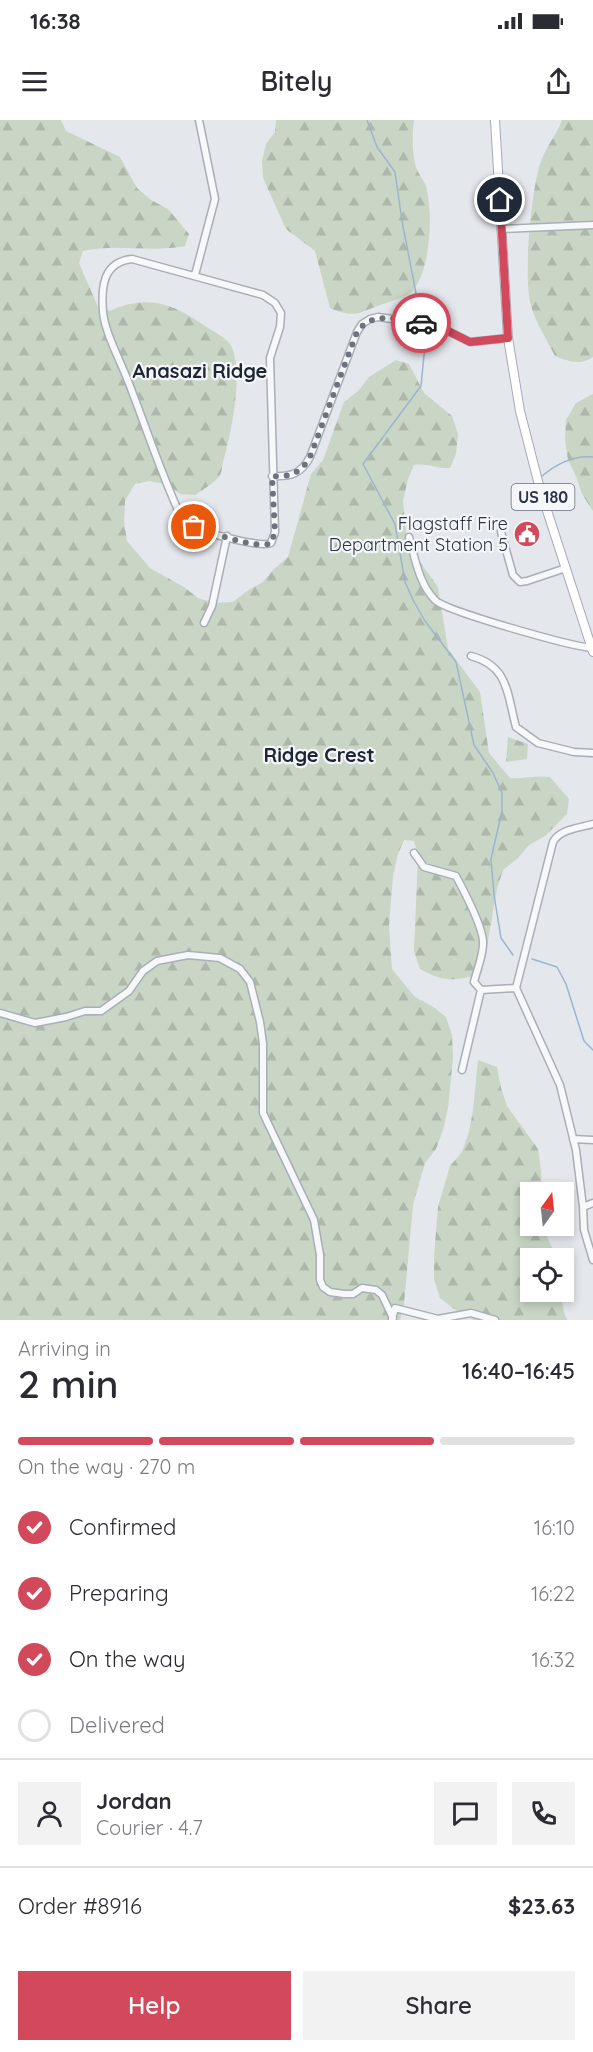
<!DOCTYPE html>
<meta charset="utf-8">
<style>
body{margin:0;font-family:Quicksand,sans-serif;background:#f2f2f3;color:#2b2b33;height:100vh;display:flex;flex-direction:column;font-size:22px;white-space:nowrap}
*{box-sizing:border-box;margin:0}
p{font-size:20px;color:#7c7c81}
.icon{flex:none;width:33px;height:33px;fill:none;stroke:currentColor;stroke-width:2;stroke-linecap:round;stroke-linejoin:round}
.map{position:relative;height:1200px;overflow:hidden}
.panel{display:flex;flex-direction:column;background:#fff;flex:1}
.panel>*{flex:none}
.needle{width:39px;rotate:15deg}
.buttons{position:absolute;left:520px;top:1062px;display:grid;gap:12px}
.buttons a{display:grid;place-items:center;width:54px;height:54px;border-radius:0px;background:#fff;box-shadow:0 3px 9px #0003;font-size:30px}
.pin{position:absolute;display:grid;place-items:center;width:51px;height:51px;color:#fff;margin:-26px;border:3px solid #fff;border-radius:50%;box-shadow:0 2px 6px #0007}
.courier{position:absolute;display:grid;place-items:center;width:60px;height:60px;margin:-30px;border:4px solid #d1495b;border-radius:50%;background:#fff;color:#222;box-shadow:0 2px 8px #0007}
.headline em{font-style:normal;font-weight:600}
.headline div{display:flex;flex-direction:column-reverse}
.headline{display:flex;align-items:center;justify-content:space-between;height:102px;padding:0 18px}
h1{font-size:39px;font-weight:600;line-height:45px}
.bar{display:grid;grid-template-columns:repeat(4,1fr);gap:9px 6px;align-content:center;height:72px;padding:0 18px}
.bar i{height:8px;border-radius:4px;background:#e1e1e2}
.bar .selected{background:#d1495b}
.bar p{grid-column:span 4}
.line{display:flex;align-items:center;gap:15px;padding:0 18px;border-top:2px solid #e1e1e2}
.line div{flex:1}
.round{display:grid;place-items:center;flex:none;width:63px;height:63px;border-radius:0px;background:#f2f2f3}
ol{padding:0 18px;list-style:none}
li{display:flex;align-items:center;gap:18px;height:66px}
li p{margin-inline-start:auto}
li .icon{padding:6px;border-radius:50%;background:#d1495b;color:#fff;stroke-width:4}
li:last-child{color:#7c7c81}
li i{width:33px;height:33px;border:3px solid #e1e1e2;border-radius:50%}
.cta{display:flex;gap:12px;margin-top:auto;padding:12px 18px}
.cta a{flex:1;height:69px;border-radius:0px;background:#d1495b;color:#fff;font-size:24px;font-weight:600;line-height:69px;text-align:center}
.cta a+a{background:#f2f2f3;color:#2b2b33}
.status{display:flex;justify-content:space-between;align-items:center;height:42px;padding:0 30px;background:#fff;direction:ltr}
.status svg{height:16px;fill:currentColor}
header{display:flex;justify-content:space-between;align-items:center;height:78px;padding:0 18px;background:#fff;font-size:27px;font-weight:600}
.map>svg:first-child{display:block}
.forest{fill:url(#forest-firs)}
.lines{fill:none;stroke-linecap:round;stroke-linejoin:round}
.stream{stroke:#9fb4cc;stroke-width:1.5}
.minor-casing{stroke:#a9aeb7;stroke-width:9}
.major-casing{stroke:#a3abb8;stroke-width:10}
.minor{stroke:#f7f8fa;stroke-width:6}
.major{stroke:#fff;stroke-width:8}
.done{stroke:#6c737f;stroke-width:6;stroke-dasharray:0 10.8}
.route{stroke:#d1495b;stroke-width:8}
.labels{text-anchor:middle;stroke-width:4.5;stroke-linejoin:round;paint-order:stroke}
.shield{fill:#f4f6f9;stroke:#676e7b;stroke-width:1.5}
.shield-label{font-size:16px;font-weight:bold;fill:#2b3445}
.poi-label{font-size:18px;fill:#2b3445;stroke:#f4f6f9;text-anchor:end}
.neighbourhood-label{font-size:20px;font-weight:bold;fill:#1d2536;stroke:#f4f6f9}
</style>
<div class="status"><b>16:38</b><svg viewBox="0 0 49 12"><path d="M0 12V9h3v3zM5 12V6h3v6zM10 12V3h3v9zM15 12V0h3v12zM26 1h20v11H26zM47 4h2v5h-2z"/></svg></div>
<header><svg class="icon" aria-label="menu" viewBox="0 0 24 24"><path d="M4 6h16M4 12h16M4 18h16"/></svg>Bitely<svg class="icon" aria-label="share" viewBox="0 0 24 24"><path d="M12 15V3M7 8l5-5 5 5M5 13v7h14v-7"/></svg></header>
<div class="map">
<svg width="593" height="1200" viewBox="0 0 593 1200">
<defs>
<pattern id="forest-firs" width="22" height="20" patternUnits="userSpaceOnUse" patternTransform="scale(1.5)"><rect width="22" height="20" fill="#c9d6c5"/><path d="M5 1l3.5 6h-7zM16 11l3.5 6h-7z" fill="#adb8ab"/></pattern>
</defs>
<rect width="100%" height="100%" fill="#e4e7ec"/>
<path class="forest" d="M0,0h61l5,11 54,26 17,31 14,12 17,9 21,25 -4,12c-34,7 -68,-3 -102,5l-4,12 19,44 12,4c39,-18 65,-6 98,17 6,4 18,10 22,16 15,24 1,91 -7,118 -1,3 -1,10 -3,13 -5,8 -18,15 -25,20l-15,-1 -12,-9 -18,-4 -15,3 -10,17 -1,20 3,20 23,27 34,19 14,11 17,5 18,-1 14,-11 16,-9 11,-13 14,-12 23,-83 12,-14 21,-58 14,-11 11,-14 27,-17 13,4 15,29 28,23 6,18 -2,20 -6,14c-14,1 -22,-5 -36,-3l-6,14 -5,22 4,43 31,43 10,62 32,43 9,61 21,25c14,1 26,-3 40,-1l19,22 -2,15 -22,22 -16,9 -12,14 -14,11 -6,19 -12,69 -9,17c-24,7 -34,6 -56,-6l-6,-18 4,-95 -4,-15 -10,-1 -6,14 -5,22 -4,50 3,43 23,28 17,9 14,11 6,18 1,23 -5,50 -5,22 -7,19 -11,14 -12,42 -9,99 -4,16h-400z
M276,0h138c-2,15 -2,36 3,50 3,6 7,11 9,16 7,27 5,81 -12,103 -6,8 -19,11 -28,14 -26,8 -28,17 -56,5l-15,-57 -29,-22 -23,-51 -1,-17 4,-17 9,-12z
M562,0h31v237c-12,9 -26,4 -38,-1 -8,-16 -19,-33 -24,-50 -8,-30 0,-112 9,-142 5,-16 16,-28 22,-44z
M593,274v117l-11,-17 -6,-18 -8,-16 -3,-21 1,-19 10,-17z
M508,617l20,7 -1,15 -21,3z
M478,940l19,7 4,21 6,18 31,43 3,21 1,22h-11v34h13c2,12 9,21 11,32h-24v34h29l4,20 3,8h-93l-20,-11 -14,-11 -6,-19v-22l4,-50 12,-41 12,-14 7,-20 4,-22z"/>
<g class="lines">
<path class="stream" d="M367,0l10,27 18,25 7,49 19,98
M422,207l3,18 -4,41 -58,78 32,60 10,58 8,18 12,21 31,41 18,83 19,28 9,20v18l-11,48 3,36 7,43 12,17
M541,357c15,-13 32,-22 52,-20
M532,839l25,8 9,17 18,57 9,9"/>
<defs>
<path id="minor" d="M501,109l92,-4
M132,139l131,36 12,8 6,10 -1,14 -10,31 5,174 -4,11c-10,5 -65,-10 -78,-16 -4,-2 -8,-5 -11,-8 -21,-45 -36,-92 -54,-138 -8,-21 -23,-48 -25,-69 -2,-25 0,-50 29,-53z
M195,155l20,-76 -16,-79
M272,356c19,1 29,-2 38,-19l47,-125 5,-8 8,-5 8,-2 58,8 34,17 38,-4
M501,412l12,43 7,7 7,-1 39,-13
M409,417c6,21 10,47 26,63 10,11 138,47 158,48
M204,503l8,-17 15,-70
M471,536c38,10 36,38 45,71l22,16 36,9 19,1
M593,704c-14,4 -33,5 -40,18l-37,146 44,97 16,65 7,57 1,23 9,30
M414,733l10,14 32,9c8,15 26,49 27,65 1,13 -6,28 -9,41l7,8 35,-2
M0,893l35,10 31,-6 19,-6h16l28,-20 14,-20 14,-10 31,-6 32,3 20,11 10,13 10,40 3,22v69l51,107 6,35v25l3,7 7,5 14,2h9l9,-6 14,2 6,5 11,23
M462,950l19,-80
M573,1019l20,1
M583,1087l10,-4
M392,1199l3,-11 43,11 33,-6 24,7"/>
<path id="major" d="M495,0l13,218 12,73 20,78 53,163"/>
</defs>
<use href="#minor" class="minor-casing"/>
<use href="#major" class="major-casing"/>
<use href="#minor" class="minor"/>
<use href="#major" class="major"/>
</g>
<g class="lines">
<path class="done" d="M194,407c17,5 62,23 77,16l4,-11 -3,-56c19,1 29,-3 38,-19l47,-125c16,-22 41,-12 64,-9"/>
<path class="route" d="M421,203l15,2 34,17 38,-4 -8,-138"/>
</g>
<defs>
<symbol id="civic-disc" viewBox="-11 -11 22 22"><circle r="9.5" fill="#d1495b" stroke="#f4f6f9"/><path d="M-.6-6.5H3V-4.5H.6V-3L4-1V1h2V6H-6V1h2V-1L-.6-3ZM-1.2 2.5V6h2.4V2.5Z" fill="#fff"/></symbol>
</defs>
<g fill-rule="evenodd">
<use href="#civic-disc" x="512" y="399" width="30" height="30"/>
</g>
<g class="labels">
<rect class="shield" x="511.5" y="364" width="63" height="26" rx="4.5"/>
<g class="shield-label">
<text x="543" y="383">US 180</text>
</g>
<g class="poi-label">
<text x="508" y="410">Flagstaff Fire<tspan x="508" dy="21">Department Station 5</tspan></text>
</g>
<g class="neighbourhood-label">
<text x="200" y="258">Anasazi Ridge</text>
<text x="319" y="642">Ridge Crest</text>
</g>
</g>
</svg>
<div class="buttons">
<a><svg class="needle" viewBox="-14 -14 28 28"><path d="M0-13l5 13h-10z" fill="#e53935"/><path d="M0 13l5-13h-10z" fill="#7c7c81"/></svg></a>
<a><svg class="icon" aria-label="locate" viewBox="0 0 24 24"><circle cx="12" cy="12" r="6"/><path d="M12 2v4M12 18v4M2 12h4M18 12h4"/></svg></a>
</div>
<div class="pin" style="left:194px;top:407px;background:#ea580c"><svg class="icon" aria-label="bag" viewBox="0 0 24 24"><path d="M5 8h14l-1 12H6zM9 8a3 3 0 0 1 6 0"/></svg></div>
<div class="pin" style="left:500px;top:80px;background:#1f2937"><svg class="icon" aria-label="home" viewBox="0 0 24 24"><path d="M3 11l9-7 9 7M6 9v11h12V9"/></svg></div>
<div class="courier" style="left:421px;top:203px"><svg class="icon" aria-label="car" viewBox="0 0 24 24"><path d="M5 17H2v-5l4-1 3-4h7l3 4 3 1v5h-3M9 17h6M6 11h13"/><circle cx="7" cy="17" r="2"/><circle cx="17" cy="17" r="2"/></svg></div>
</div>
<section class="panel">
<div class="headline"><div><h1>2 min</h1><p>Arriving in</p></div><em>16:40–16:45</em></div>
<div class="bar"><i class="selected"></i><i class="selected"></i><i class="selected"></i><i></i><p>On the way · 270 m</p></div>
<ol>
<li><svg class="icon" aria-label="check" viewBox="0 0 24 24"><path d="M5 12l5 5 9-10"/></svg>Confirmed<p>16:10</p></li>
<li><svg class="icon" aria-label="check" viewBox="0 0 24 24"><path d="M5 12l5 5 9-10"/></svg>Preparing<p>16:22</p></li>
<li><svg class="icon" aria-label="check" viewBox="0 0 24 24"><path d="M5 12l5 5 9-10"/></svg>On the way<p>16:32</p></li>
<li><i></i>Delivered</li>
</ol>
<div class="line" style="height:108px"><a class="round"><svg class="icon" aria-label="person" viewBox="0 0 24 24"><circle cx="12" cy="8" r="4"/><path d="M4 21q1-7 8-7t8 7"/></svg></a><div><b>Jordan</b><p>Courier · 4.7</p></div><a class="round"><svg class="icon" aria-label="chat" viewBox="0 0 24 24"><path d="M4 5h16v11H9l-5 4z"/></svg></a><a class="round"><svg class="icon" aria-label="phone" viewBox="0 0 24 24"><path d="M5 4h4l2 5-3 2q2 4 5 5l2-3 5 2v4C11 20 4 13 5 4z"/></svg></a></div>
<div class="line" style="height:78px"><div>Order #8916</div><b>$23.63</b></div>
<div class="cta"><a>Help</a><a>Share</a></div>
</section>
